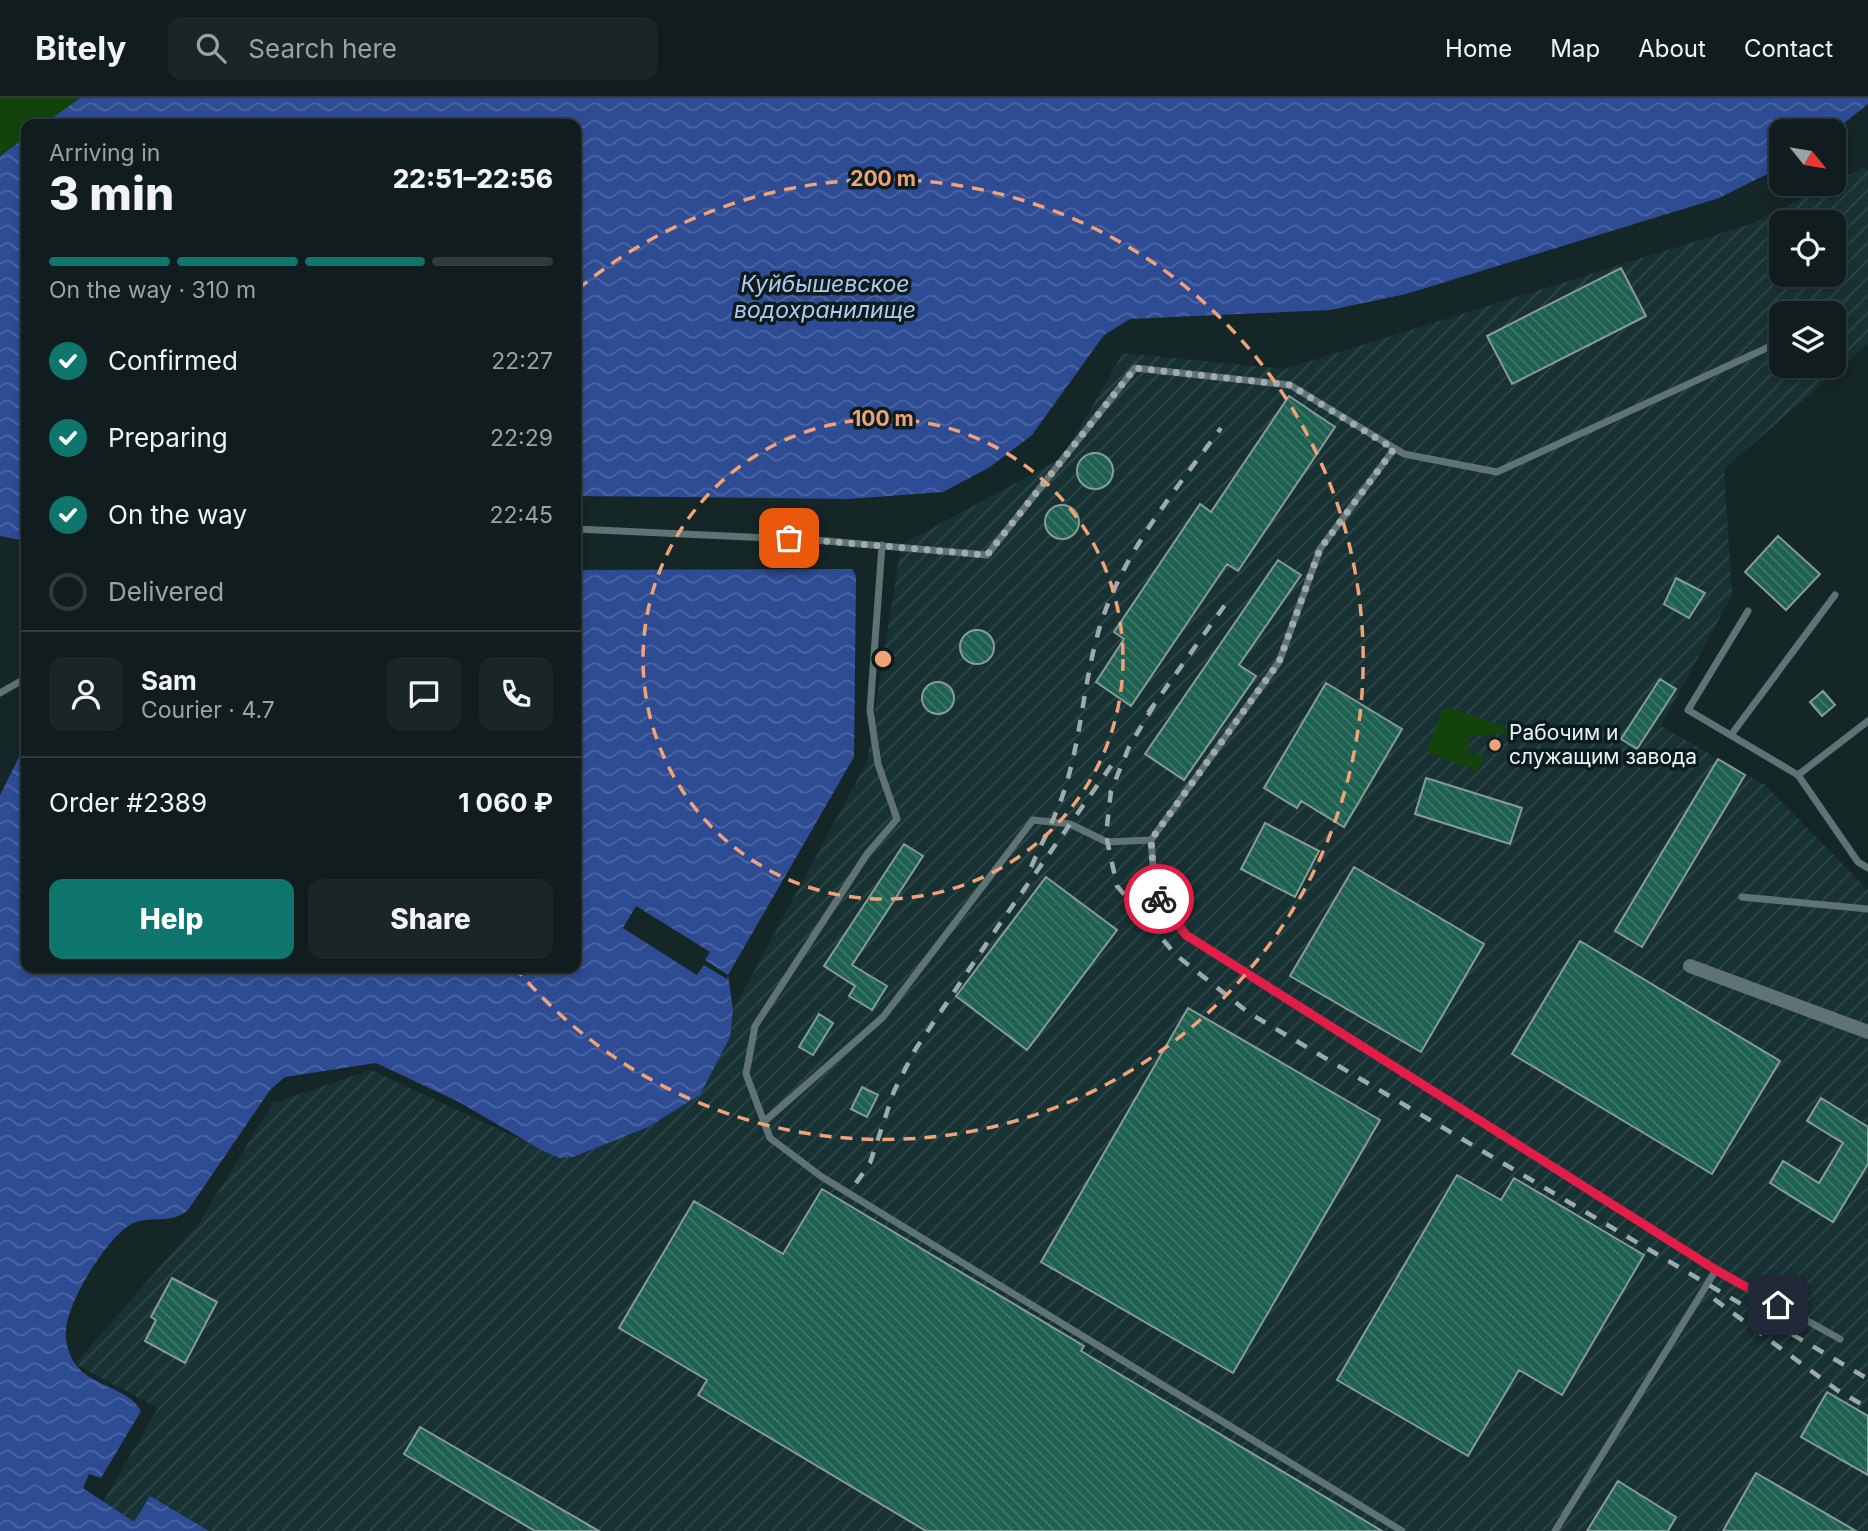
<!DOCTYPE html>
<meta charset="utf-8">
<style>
body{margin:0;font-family:Inter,sans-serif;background:#192526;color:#f1f3f6;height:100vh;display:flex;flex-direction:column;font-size:26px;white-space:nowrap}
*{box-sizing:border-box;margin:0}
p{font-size:23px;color:#9ca1a4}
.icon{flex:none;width:38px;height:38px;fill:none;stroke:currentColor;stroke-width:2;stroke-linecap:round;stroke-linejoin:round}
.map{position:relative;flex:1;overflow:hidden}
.drawer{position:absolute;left:21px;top:21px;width:560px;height:854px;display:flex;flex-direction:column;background:#101c1d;border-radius:14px;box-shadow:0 4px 10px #0003,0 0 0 2px #303a3b}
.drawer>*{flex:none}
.needle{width:46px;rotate:120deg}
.fabs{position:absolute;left:1769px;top:21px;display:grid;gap:14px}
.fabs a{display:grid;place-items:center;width:77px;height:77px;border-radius:14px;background:#101c1d;box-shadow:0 4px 10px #0003,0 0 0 2px #303a3b;font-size:35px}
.pin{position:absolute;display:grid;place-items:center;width:60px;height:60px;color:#fff;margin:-30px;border-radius:14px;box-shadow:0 4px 10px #0006}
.courier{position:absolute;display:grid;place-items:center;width:70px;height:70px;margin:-35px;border:5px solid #e11d48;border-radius:50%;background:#fff;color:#222;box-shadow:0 2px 9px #0007}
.headline em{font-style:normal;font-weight:800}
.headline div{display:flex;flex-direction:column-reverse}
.headline{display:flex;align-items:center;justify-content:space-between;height:119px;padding:0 28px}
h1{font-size:46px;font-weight:800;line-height:52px}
.bar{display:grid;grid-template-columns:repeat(4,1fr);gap:10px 7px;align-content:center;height:84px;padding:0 28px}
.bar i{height:9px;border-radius:5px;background:#303a3b}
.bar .on{background:#0f766e}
.bar p{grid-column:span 4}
.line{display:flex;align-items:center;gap:18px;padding:0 28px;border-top:2px solid #303a3b}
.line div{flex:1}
.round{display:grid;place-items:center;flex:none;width:74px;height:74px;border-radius:14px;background:#192526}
ol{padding:0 28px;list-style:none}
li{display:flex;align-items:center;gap:21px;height:77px}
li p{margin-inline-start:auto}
li .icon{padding:7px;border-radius:50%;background:#0f766e;color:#fff;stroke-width:4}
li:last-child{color:#9ca1a4}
li i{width:38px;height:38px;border:4px solid #303a3b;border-radius:50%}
.action{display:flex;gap:14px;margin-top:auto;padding:14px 28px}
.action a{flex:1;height:80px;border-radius:14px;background:#0f766e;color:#fff;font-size:28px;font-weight:800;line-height:80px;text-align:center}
.action a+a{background:#192526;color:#f1f3f6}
header{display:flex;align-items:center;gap:42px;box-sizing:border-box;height:98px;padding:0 35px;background:#101c1d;border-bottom:2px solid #303a3b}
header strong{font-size:33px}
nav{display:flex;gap:38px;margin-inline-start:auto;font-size:24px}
.search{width:490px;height:63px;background:#192526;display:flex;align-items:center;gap:18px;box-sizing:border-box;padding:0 24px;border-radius:14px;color:#9ca1a4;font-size:26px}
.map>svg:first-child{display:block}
.industrial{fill:url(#industrial-furrows);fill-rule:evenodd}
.grass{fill:#12430b}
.water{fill:url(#water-waves)}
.pier{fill:#152627}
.building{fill:url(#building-back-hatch);stroke:#899b95;stroke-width:2}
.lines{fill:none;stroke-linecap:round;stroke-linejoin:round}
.lane{stroke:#5f7274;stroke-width:7}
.street{stroke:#5f7274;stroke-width:14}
.rail{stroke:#9eabac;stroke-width:4.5;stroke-dasharray:12 12;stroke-linecap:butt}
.done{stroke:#9fabac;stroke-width:7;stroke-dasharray:0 12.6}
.route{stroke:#e11d48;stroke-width:9}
.ring{fill:none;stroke:#f0a279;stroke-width:3.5;stroke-dasharray:12 9}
.poi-dot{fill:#f0a279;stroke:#0c1c1e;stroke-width:2.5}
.labels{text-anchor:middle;stroke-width:7;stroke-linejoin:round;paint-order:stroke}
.poi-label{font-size:21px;fill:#e9f3f4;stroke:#0c1c1e;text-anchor:start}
.water-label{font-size:23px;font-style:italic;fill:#b4c8f0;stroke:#0c1c1e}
.centre{fill:#f0a279;stroke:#0c1c1e;stroke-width:3.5}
.ring-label{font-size:21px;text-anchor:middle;font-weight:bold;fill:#f0a279;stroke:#0c1c1e;stroke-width:7;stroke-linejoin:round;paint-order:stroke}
</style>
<header>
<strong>Bitely</strong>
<div class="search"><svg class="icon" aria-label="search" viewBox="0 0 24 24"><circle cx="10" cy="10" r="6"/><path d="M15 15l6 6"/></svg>Search here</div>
<nav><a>Home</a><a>Map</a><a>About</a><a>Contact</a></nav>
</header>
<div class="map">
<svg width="1868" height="1433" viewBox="0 0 1868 1433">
<defs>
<pattern id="industrial-furrows" width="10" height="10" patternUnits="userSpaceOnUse" patternTransform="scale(1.75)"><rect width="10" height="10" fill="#183234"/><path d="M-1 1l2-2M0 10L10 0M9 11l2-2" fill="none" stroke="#2e4648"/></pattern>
<pattern id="water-waves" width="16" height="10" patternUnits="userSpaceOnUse" patternTransform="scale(1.75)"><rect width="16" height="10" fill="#2e4c93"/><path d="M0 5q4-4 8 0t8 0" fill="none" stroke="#4c66a3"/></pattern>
<pattern id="building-back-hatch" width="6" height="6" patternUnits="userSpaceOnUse" patternTransform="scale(1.75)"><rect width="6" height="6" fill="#1e6150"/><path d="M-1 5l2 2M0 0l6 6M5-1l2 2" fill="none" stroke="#3f786a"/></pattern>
</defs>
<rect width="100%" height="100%" fill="#152627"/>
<path class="industrial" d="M1863,70l5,2v174l-144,125 8,126 -71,131 104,59 103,105v641h-1782l72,-123 -83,-44 125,-143 73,-118 98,-33 190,88 12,-1 75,-30 52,-32 30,-58 3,-27 134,-248 34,-217 161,-87 61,-105 162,16 466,-145zM1782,124h52v53h-52zM1782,215h52v53h-52z"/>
<path class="grass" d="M0,0h80l-36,26h-18v13l-26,18z
M1446,611h7l66,23 -51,5 2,18 14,-1 -5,17 -49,-17 -3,-4 15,-39z"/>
<path class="water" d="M80,0h1788v6l-34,27h-52l-1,36 -62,31 -313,96 -76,16 -200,9 -26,16 -72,100 -42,32 -47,25 -94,7 -273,-3v-372h-532z
M26,39v404l-26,-5v-380z
M852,471l4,7 -2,181 -126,218 5,35 -3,27 -30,58 -52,32 -75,30 -13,1 -17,-7 -84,-49 -83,-39 -91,14 -15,13 -82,120c-18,16 -40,3 -60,16 -24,17 -60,75 -62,104 -1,12 3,26 10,35 15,21 53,23 65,46l-40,67 -12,-4 -6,14 51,34 16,-26 59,35h-209v-736l26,-52v225h550v-398z"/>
<path class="pier" d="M636,808l74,46 -5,8 23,15 -1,4 -23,-14 -7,10 -74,-47z"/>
<path class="building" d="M1621,170l25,48 -134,68 -25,-48z
M1289,298l46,31 -97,144 -11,-7 -96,142 -35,-24 28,-43 -10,-7 86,-128 11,8z
M1077 373a18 18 0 1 1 36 0a18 18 0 1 1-36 0Z
M1045 424a17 17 0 1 1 34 0a17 17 0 1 1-34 0Z
M1778,438l42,38 -34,36 -41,-38z
M1278,462l23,15 -62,90 17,11 -72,104 -39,-26z
M1676,480l29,15 -16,25 -25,-14z
M960 549a17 17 0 1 1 34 0a17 17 0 1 1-34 0Z
M1660,581l16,10 -39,60 -16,-10z
M922 600a16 16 0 1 1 32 0a16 16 0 1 1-32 0Z
M1326,585l76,46 -58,98 -43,-26 -4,7 -33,-20z
M1823,593l12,14 -13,11 -12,-14z
M1718,661l27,16 -103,172 -27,-16z
M1426,680l96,30 -12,36 -95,-30z
M1265,725l54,28 -24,46 -54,-28z
M904,746l19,12 -71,109 35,21 -15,24 -23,-14 6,-10 -31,-20z
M1354,769l130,77 -63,108 -131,-76z
M1046,779l71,53 -90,120 -71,-54z
M1580,843l200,120 -68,113 -200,-120z
M1188,910l192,112 -147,253 -192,-111z
M819,916l14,9 -20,32 -14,-8z
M862,989l16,8 -11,22 -16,-8z
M1821,1000l47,29v37l-35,58 -63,-39 13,-22 36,22 24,-40 -36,-22z
M1457,1077l44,25 13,-22 130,77 -82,140 -43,-25 -51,86 -131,-76z
M822,1091l262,157 -3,5 301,180h-456l-228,-136 9,-15 -88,-52 75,-127 89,53z
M172,1180l45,24 -32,61 -40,-22 11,-21 -5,-3z
M1827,1294l41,24v59l-67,-38z
M420,1329l179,104h-64l-131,-77z
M1756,1375l100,58h-133z
M1618,1383l58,36 -8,14h-81z"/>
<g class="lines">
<path class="lane" d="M1394,351l-74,100 -41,113 -128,178 4,52 31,43 530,335 124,69
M576,431l239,11 172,15 148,-187 155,17 114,69 93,18 285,-131
M882,447l-12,165 8,54 19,55 -30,35 -112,172 -9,48 24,64 52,39 580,354
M1748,513l-60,99 110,65
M0,595l26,-15
M1868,623l-70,54 60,87 10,6
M1731,637l104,-140
M1742,799l126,12
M765,1023l118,-104 150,-197 37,4 37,18 44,-2
M1555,1433l161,-261"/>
<path class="street" d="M1690,868l178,66"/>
<path class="rail" d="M1154,607l-25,42 -18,44 -5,44 11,51 59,69 73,58 619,366
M1148,615l79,-111
M1031,769c13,-29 29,-58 37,-89 15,-53 17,-108 35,-161 25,-71 74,-129 118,-189
M856,1085l14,-20 24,-72 21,-41 84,-125 119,-169
M1714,1201l123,91 31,18"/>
</g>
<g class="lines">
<path class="done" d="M789,440l198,17 148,-187 155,17 104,64 -74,100 -41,113 -128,178 4,52 4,7"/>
<path class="route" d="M1159,801l27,36 530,335 62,35"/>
</g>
<g class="ring">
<circle cx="883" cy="561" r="240"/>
<path d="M578 191A480 480 0 1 1 518 873"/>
</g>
<circle class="poi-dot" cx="1495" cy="647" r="7"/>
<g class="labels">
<g class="poi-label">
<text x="1509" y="642">Рабочим и<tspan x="1509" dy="24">служащим завода</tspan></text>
</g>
<g class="water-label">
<text x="825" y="194">Куйбышевское<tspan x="825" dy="26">водохранилище</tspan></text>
</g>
</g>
<circle cx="883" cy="561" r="10" class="centre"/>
<g class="ring-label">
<text x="883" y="88">200 m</text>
<text x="883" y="328">100 m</text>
</g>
</svg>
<div class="fabs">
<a><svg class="needle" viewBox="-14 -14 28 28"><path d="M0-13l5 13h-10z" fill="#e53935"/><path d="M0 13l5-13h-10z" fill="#9ca1a4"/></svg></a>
<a><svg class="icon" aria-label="locate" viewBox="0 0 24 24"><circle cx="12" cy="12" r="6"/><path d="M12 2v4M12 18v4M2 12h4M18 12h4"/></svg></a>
<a><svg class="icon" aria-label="layers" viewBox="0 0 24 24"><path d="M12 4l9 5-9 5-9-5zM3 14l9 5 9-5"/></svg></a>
</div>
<div class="pin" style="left:789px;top:440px;background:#ea580c"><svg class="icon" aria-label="bag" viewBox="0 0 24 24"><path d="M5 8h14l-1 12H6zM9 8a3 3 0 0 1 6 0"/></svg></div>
<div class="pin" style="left:1778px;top:1207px;background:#1f2937"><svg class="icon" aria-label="home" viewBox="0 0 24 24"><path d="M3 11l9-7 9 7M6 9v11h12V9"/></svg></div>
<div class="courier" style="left:1159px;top:801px"><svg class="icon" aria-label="bike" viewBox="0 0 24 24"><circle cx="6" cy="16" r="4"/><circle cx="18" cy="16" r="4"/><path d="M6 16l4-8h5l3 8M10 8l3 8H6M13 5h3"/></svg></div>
<section class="drawer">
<div class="headline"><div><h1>3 min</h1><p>Arriving in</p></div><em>22:51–22:56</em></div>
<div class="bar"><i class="on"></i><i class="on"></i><i class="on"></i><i></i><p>On the way · 310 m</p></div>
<ol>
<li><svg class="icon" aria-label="check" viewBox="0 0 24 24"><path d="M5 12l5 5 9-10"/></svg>Confirmed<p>22:27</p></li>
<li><svg class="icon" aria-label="check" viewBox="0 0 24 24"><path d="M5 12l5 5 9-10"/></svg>Preparing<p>22:29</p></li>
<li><svg class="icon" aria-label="check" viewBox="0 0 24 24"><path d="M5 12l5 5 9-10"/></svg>On the way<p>22:45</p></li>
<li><i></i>Delivered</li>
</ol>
<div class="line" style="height:126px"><a class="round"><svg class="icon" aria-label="person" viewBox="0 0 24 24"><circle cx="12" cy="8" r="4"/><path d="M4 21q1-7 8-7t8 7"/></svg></a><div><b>Sam</b><p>Courier · 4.7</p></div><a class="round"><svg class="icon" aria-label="chat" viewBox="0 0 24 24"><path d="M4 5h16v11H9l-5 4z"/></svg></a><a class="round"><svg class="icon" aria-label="phone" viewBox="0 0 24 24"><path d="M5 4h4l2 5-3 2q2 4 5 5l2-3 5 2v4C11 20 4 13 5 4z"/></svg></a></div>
<div class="line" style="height:91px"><div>Order #2389</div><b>1 060 ₽</b></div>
<div class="action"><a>Help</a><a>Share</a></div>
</section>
</div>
